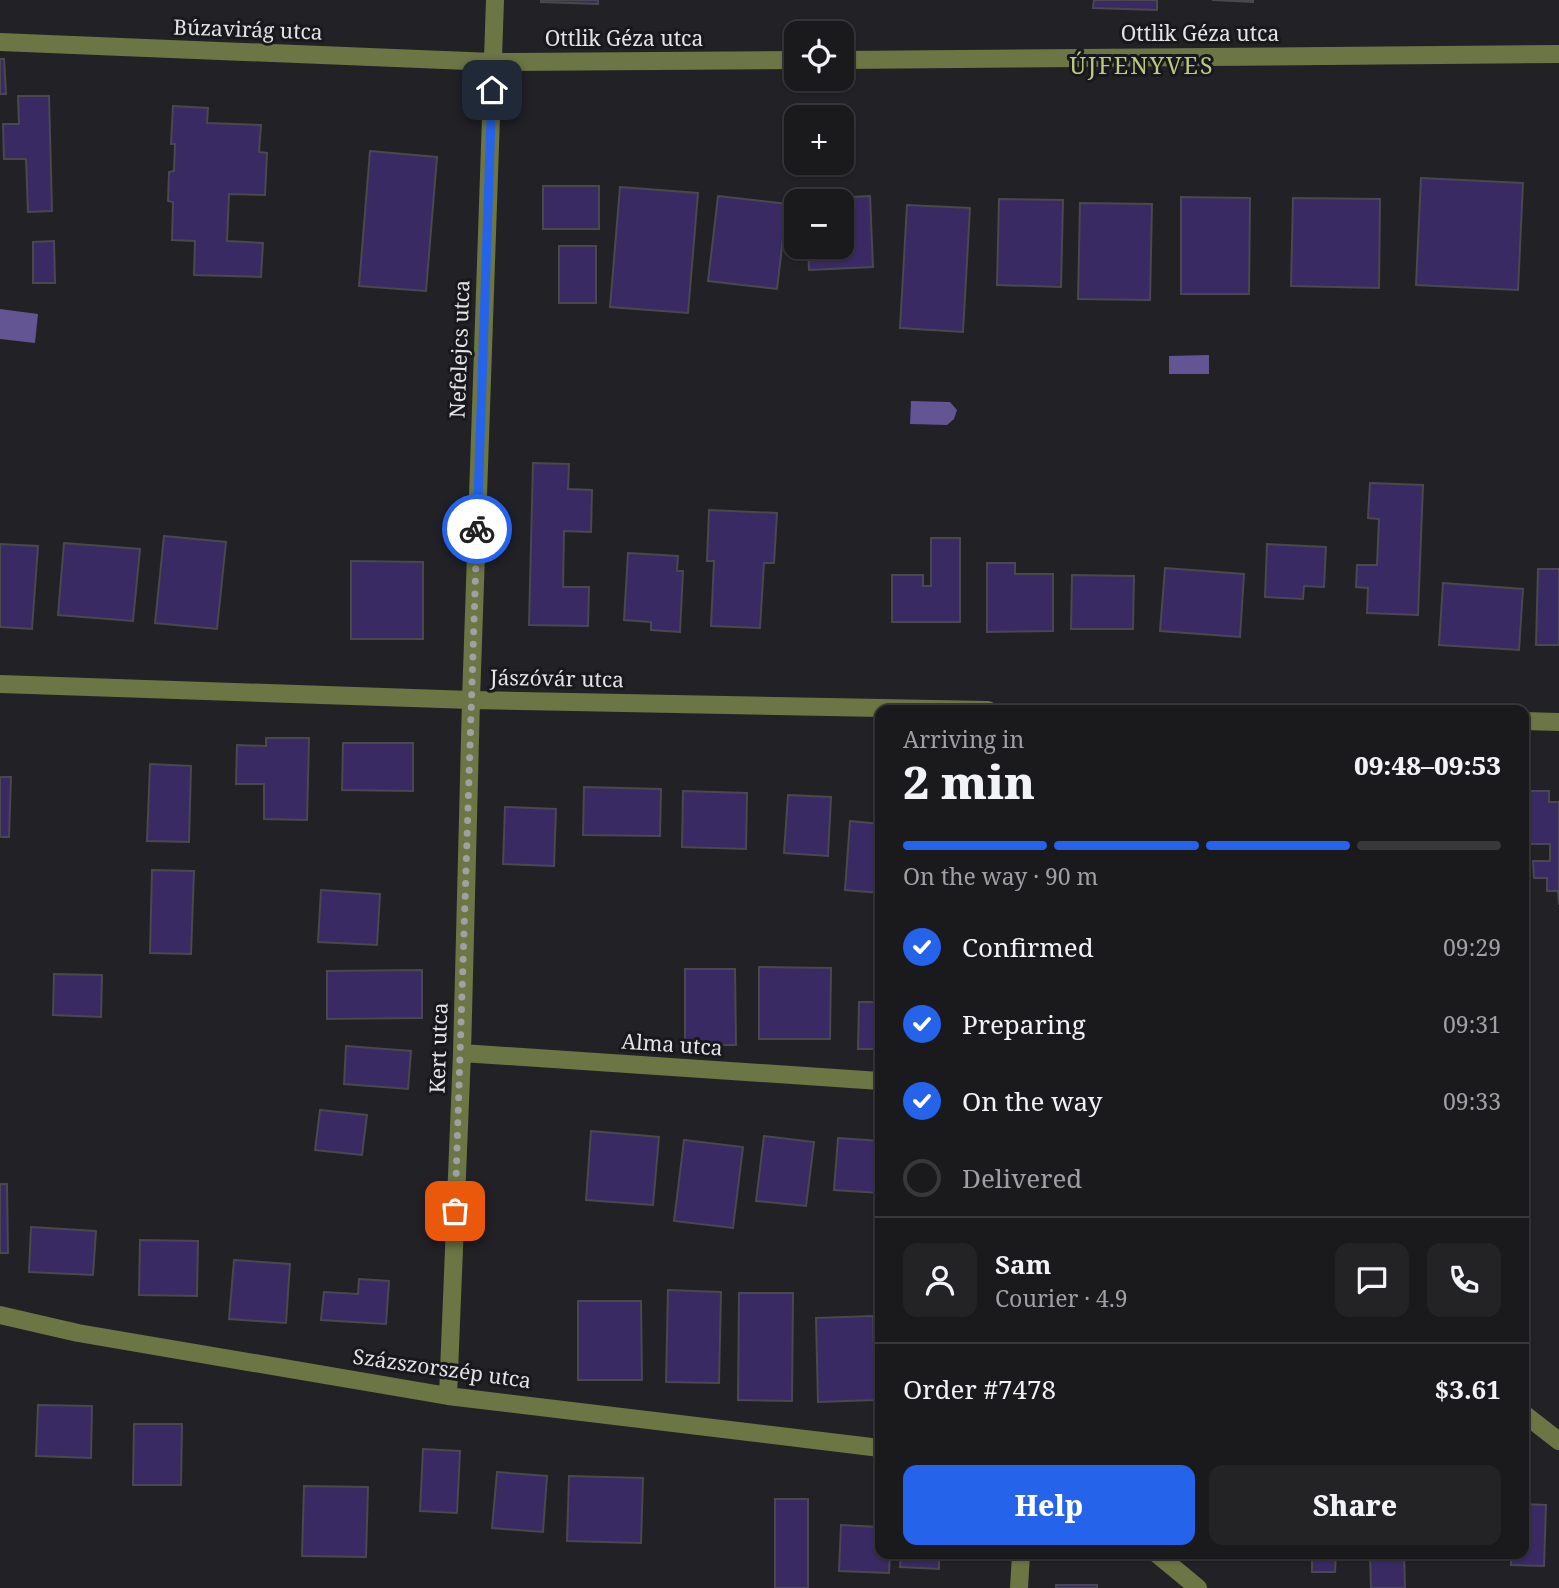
<!DOCTYPE html>
<meta charset="utf-8">
<style>
body{margin:0;font-family:"Noto Serif",serif;background:#232225;color:#f1f3f6;height:100vh;display:flex;flex-direction:column;font-size:26px;white-space:nowrap}
*{box-sizing:border-box;margin:0}
p{font-size:23px;color:#9fa0a3}
.icon{flex:none;width:38px;height:38px;fill:none;stroke:currentColor;stroke-width:2;stroke-linecap:round;stroke-linejoin:round}
.map{position:relative;flex:1;overflow:hidden}
.panel{position:absolute;left:875px;top:705px;width:654px;height:854px;display:flex;flex-direction:column;background:#1a191c;border-radius:14px;box-shadow:0 2px 5px #0004,0 0 0 2px #38383b}
.panel>*{flex:none}
.fabs{position:absolute;left:784px;top:21px;display:grid;gap:14px}
.fabs a{display:grid;place-items:center;width:70px;height:70px;border-radius:14px;background:#1a191c;box-shadow:0 2px 5px #0004,0 0 0 2px #38383b;font-size:35px}
.pin{position:absolute;display:grid;place-items:center;width:60px;height:60px;color:#fff;margin:-30px;border-radius:14px;box-shadow:0 4px 10px #0006}
.courier{position:absolute;display:grid;place-items:center;width:70px;height:70px;margin:-35px;border:5px solid #2563eb;border-radius:50%;background:#fff;color:#222;box-shadow:0 2px 9px #0007}
.head em{font-style:normal;font-weight:800}
.head div{display:flex;flex-direction:column-reverse}
.head{display:flex;align-items:center;justify-content:space-between;height:119px;padding:0 28px}
h1{font-size:46px;font-weight:800;line-height:52px}
.bar{display:grid;grid-template-columns:repeat(4,1fr);gap:10px 7px;align-content:center;height:84px;padding:0 28px}
.bar i{height:9px;border-radius:5px;background:#38383b}
.bar .active{background:#2563eb}
.bar p{grid-column:span 4}
.line{display:flex;align-items:center;gap:18px;padding:0 28px;border-top:2px solid #38383b}
.line div{flex:1}
.round{display:grid;place-items:center;flex:none;width:74px;height:74px;border-radius:14px;background:#232225}
ol{padding:0 28px;list-style:none}
li{display:flex;align-items:center;gap:21px;height:77px}
li p{margin-inline-start:auto}
li .icon{padding:7px;border-radius:50%;background:#2563eb;color:#fff;stroke-width:4}
li:last-child{color:#9fa0a3}
li i{width:38px;height:38px;border:4px solid #38383b;border-radius:50%}
.button{display:flex;gap:14px;margin-top:auto;padding:14px 28px}
.button a{flex:1;height:80px;border-radius:14px;background:#2563eb;color:#fff;font-size:28px;font-weight:800;line-height:80px;text-align:center}
.button a+a{background:#232225;color:#f1f3f6}
.map>svg:first-child{display:block}
.water{fill:#635594}
.building{fill:#392a64;stroke:#49484e;stroke-width:2}
.lines{fill:none;stroke-linecap:round;stroke-linejoin:round}
.minor{stroke:#6c7544;stroke-width:18}
.done{stroke:#a0a0a3;stroke-width:7;stroke-dasharray:0 12.6}
.route{stroke:#2563eb;stroke-width:9}
.labels{text-anchor:middle;stroke-width:6;stroke-linejoin:round;paint-order:stroke}
.street-label{font-size:21px;fill:#e4e4e7;stroke:#18181d}
.neighbourhood-label{font-size:23px;letter-spacing:2px;fill:#bccb7f;stroke:#18181d}
</style>
<div class="map">
<svg width="1559" height="1588" viewBox="0 0 1559 1588">
<rect width="100%" height="100%" fill="#222126"/>
<path class="water" d="M0,309l38,5 -3,29 -35,-4z
M1209,355v19h-40v-18z
M911,401l39,1 7,8 -3,9 -7,6 -37,-1z"/>
<path class="building" d="M541,0h57v4l-57,-2z
M1094,0h63v10l-64,-2z
M1212,0h41v2z
M0,59h4l2,35h-6z
M18,96h31l3,115 -24,1 -2,-53h-22l-1,-35h16z
M173,106l35,2 -1,15 54,2 -2,27 8,1 -2,42 -36,-1 -2,47 36,2 -2,34 -67,-2 1,-34 -23,-1 1,-38 -5,-1 1,-29 5,-1 1,-27h-4z
M370,151l67,6 -11,134 -67,-5z
M1421,178l102,5 -5,107 -102,-5z
M543,186h56v43h-56z
M620,187l78,6 -10,120 -78,-6z
M718,196l69,8 -10,85 -69,-8z
M870,196l3,71 -64,3 -1,-23h34v-46h-36v-2z
M1181,197l69,1 -1,96h-68z
M1293,198l87,1 -1,89 -88,-2z
M999,199l64,1 -2,87 -64,-2z
M1080,203l72,1 -2,96 -72,-1z
M907,205l63,3 -7,124 -63,-4z
M54,241l1,42h-22v-41z
M559,246h37v57h-37z
M533,463l36,1 -1,25 24,1 -1,42 -27,-1 -1,56h26l-1,39 -59,-1z
M1370,483l53,2 -5,130 -51,-2 1,-25 -12,-1 1,-22h20l2,-46 -11,-1z
M709,510l68,3 -3,50h-10l-4,65 -49,-2 3,-65h-7z
M164,536l62,6 -9,87 -62,-6z
M931,538h29v84h-68v-47h31v11h8z
M64,543l76,6 -7,72 -75,-6z
M0,544l38,2 -6,83 -32,-2z
M1267,544l59,3 -2,40 -20,-1 -1,13 -38,-2z
M628,553l50,3 -1,15h6l-3,61 -29,-2v-8l-27,-2z
M351,561l72,1v77h-72z
M987,563h28v11h38v57l-66,1z
M1165,568l79,6 -4,63 -80,-6z
M1538,569h21v76h-23z
M1072,575l62,1 -1,53h-62z
M1443,583l80,6 -4,61 -80,-5z
M266,738h43l-2,82 -43,-1v-35h-28l1,-39 29,1z
M343,743h70v48l-71,-1z
M150,764l41,2 -2,76 -42,-1z
M0,777h11l-2,60h-9z
M584,787l77,2 -1,47 -77,-1z
M683,791l64,2 -1,56 -64,-2z
M1528,791h21v11h10v103l-1,-14h-11v-13h-13l-1,-17h17v-17h-23z
M788,795l43,2 -3,59 -44,-3z
M505,807l51,2 -2,57 -51,-2z
M850,821l30,3v69l-35,-3z
M152,870l42,1 -3,83 -41,-1z
M321,890l59,4 -3,51 -59,-3z
M759,967l72,1 -1,71h-71z
M685,969h50l1,76h-51z
M422,970v48l-95,1v-48z
M54,974l48,1 -1,42 -48,-2z
M859,1002h21v47h-22z
M346,1046l65,5 -3,38 -64,-5z
M320,1110l47,5 -5,40 -47,-5z
M591,1131l68,6 -6,68 -67,-5z
M764,1136l50,6 -8,64 -50,-5z
M838,1138l42,3v52l-46,-3z
M684,1140l59,7 -10,81 -59,-7z
M0,1184h7l1,69h-8z
M31,1227l65,4 -3,44 -64,-3z
M140,1240l58,1 -1,55 -58,-1z
M234,1260l56,4 -4,59 -57,-4z
M359,1279l30,2 -3,43 -65,-4 3,-28 34,2z
M668,1290l53,2 -2,91 -53,-1z
M739,1293h54l-1,108 -54,-1z
M578,1301h63l1,79h-64z
M873,1316l2,84 -57,2 -2,-84z
M38,1405l54,1 -1,52 -55,-2z
M134,1424h48l-1,61h-48z
M423,1449l37,2 -3,62 -37,-2z
M497,1472l50,4 -4,56 -51,-4z
M569,1476l74,2 -2,65 -74,-2z
M304,1486l64,1 -2,70 -64,-1z
M775,1499h33v89h-33z
M1524,1504l22,1 -2,61 -33,-1v-11h13z
M841,1525l39,2v27h10l-1,19 -50,-2z
M901,1554h38v15l-39,-2z
M1312,1554h24l-1,18h-23z
M1370,1554h34l1,34h-34z
M1056,1585h41v3h-41z"/>
<g class="lines">
<path class="minor" d="M0,42l493,20 303,-2
M842,60l717,-6
M0,684l471,16 517,10
M1524,721l35,1
M462,1053l418,28
M0,1315l78,18 370,63 432,52
M448,1396l14,-343 9,-353 24,-700
M1524,1414l35,27
M1157,1554l41,34
M1019,1588l2,-34"/>
</g>
<g class="lines">
<path class="done" d="M455,1211l22,-682"/>
<path class="route" d="M477,529l15,-439"/>
</g>
<g class="labels">
<g class="street-label">
<text transform="translate(248 30) rotate(2)" y="7">Búzavirág utca</text>
<text x="1200" y="41">Ottlik Géza utca</text>
<text x="624" y="46">Ottlik Géza utca</text>
<text transform="translate(460 349) rotate(-88)" y="7">Nefelejcs utca</text>
<text transform="translate(557 679) rotate(1)" y="7">Jászóvár utca</text>
<text transform="translate(672 1045) rotate(4)" y="7">Alma utca</text>
<text transform="translate(439 1048) rotate(-88)" y="7">Kert utca</text>
<text transform="translate(442 1369) rotate(8)" y="7">Százszorszép utca</text>
</g>
<g class="neighbourhood-label">
<text x="1142" y="74">ÚJFENYVES</text>
</g>
</g>
</svg>
<div class="fabs">
<a><svg class="icon" aria-label="locate" viewBox="0 0 24 24"><circle cx="12" cy="12" r="6"/><path d="M12 2v4M12 18v4M2 12h4M18 12h4"/></svg></a>
<a>+</a>
<a>−</a>
</div>
<div class="pin" style="left:455px;top:1211px;background:#ea580c"><svg class="icon" aria-label="bag" viewBox="0 0 24 24"><path d="M5 8h14l-1 12H6zM9 8a3 3 0 0 1 6 0"/></svg></div>
<div class="pin" style="left:492px;top:90px;background:#1f2937"><svg class="icon" aria-label="home" viewBox="0 0 24 24"><path d="M3 11l9-7 9 7M6 9v11h12V9"/></svg></div>
<div class="courier" style="left:477px;top:529px"><svg class="icon" aria-label="bike" viewBox="0 0 24 24"><circle cx="6" cy="16" r="4"/><circle cx="18" cy="16" r="4"/><path d="M6 16l4-8h5l3 8M10 8l3 8H6M13 5h3"/></svg></div>
<section class="panel">
<div class="head"><div><h1>2 min</h1><p>Arriving in</p></div><em>09:48–09:53</em></div>
<div class="bar"><i class="active"></i><i class="active"></i><i class="active"></i><i></i><p>On the way · 90 m</p></div>
<ol>
<li><svg class="icon" aria-label="check" viewBox="0 0 24 24"><path d="M5 12l5 5 9-10"/></svg>Confirmed<p>09:29</p></li>
<li><svg class="icon" aria-label="check" viewBox="0 0 24 24"><path d="M5 12l5 5 9-10"/></svg>Preparing<p>09:31</p></li>
<li><svg class="icon" aria-label="check" viewBox="0 0 24 24"><path d="M5 12l5 5 9-10"/></svg>On the way<p>09:33</p></li>
<li><i></i>Delivered</li>
</ol>
<div class="line" style="height:126px"><a class="round"><svg class="icon" aria-label="person" viewBox="0 0 24 24"><circle cx="12" cy="8" r="4"/><path d="M4 21q1-7 8-7t8 7"/></svg></a><div><b>Sam</b><p>Courier · 4.9</p></div><a class="round"><svg class="icon" aria-label="chat" viewBox="0 0 24 24"><path d="M4 5h16v11H9l-5 4z"/></svg></a><a class="round"><svg class="icon" aria-label="phone" viewBox="0 0 24 24"><path d="M5 4h4l2 5-3 2q2 4 5 5l2-3 5 2v4C11 20 4 13 5 4z"/></svg></a></div>
<div class="line" style="height:91px"><div>Order #7478</div><b>$3.61</b></div>
<div class="button"><a>Help</a><a>Share</a></div>
</section>
</div>
